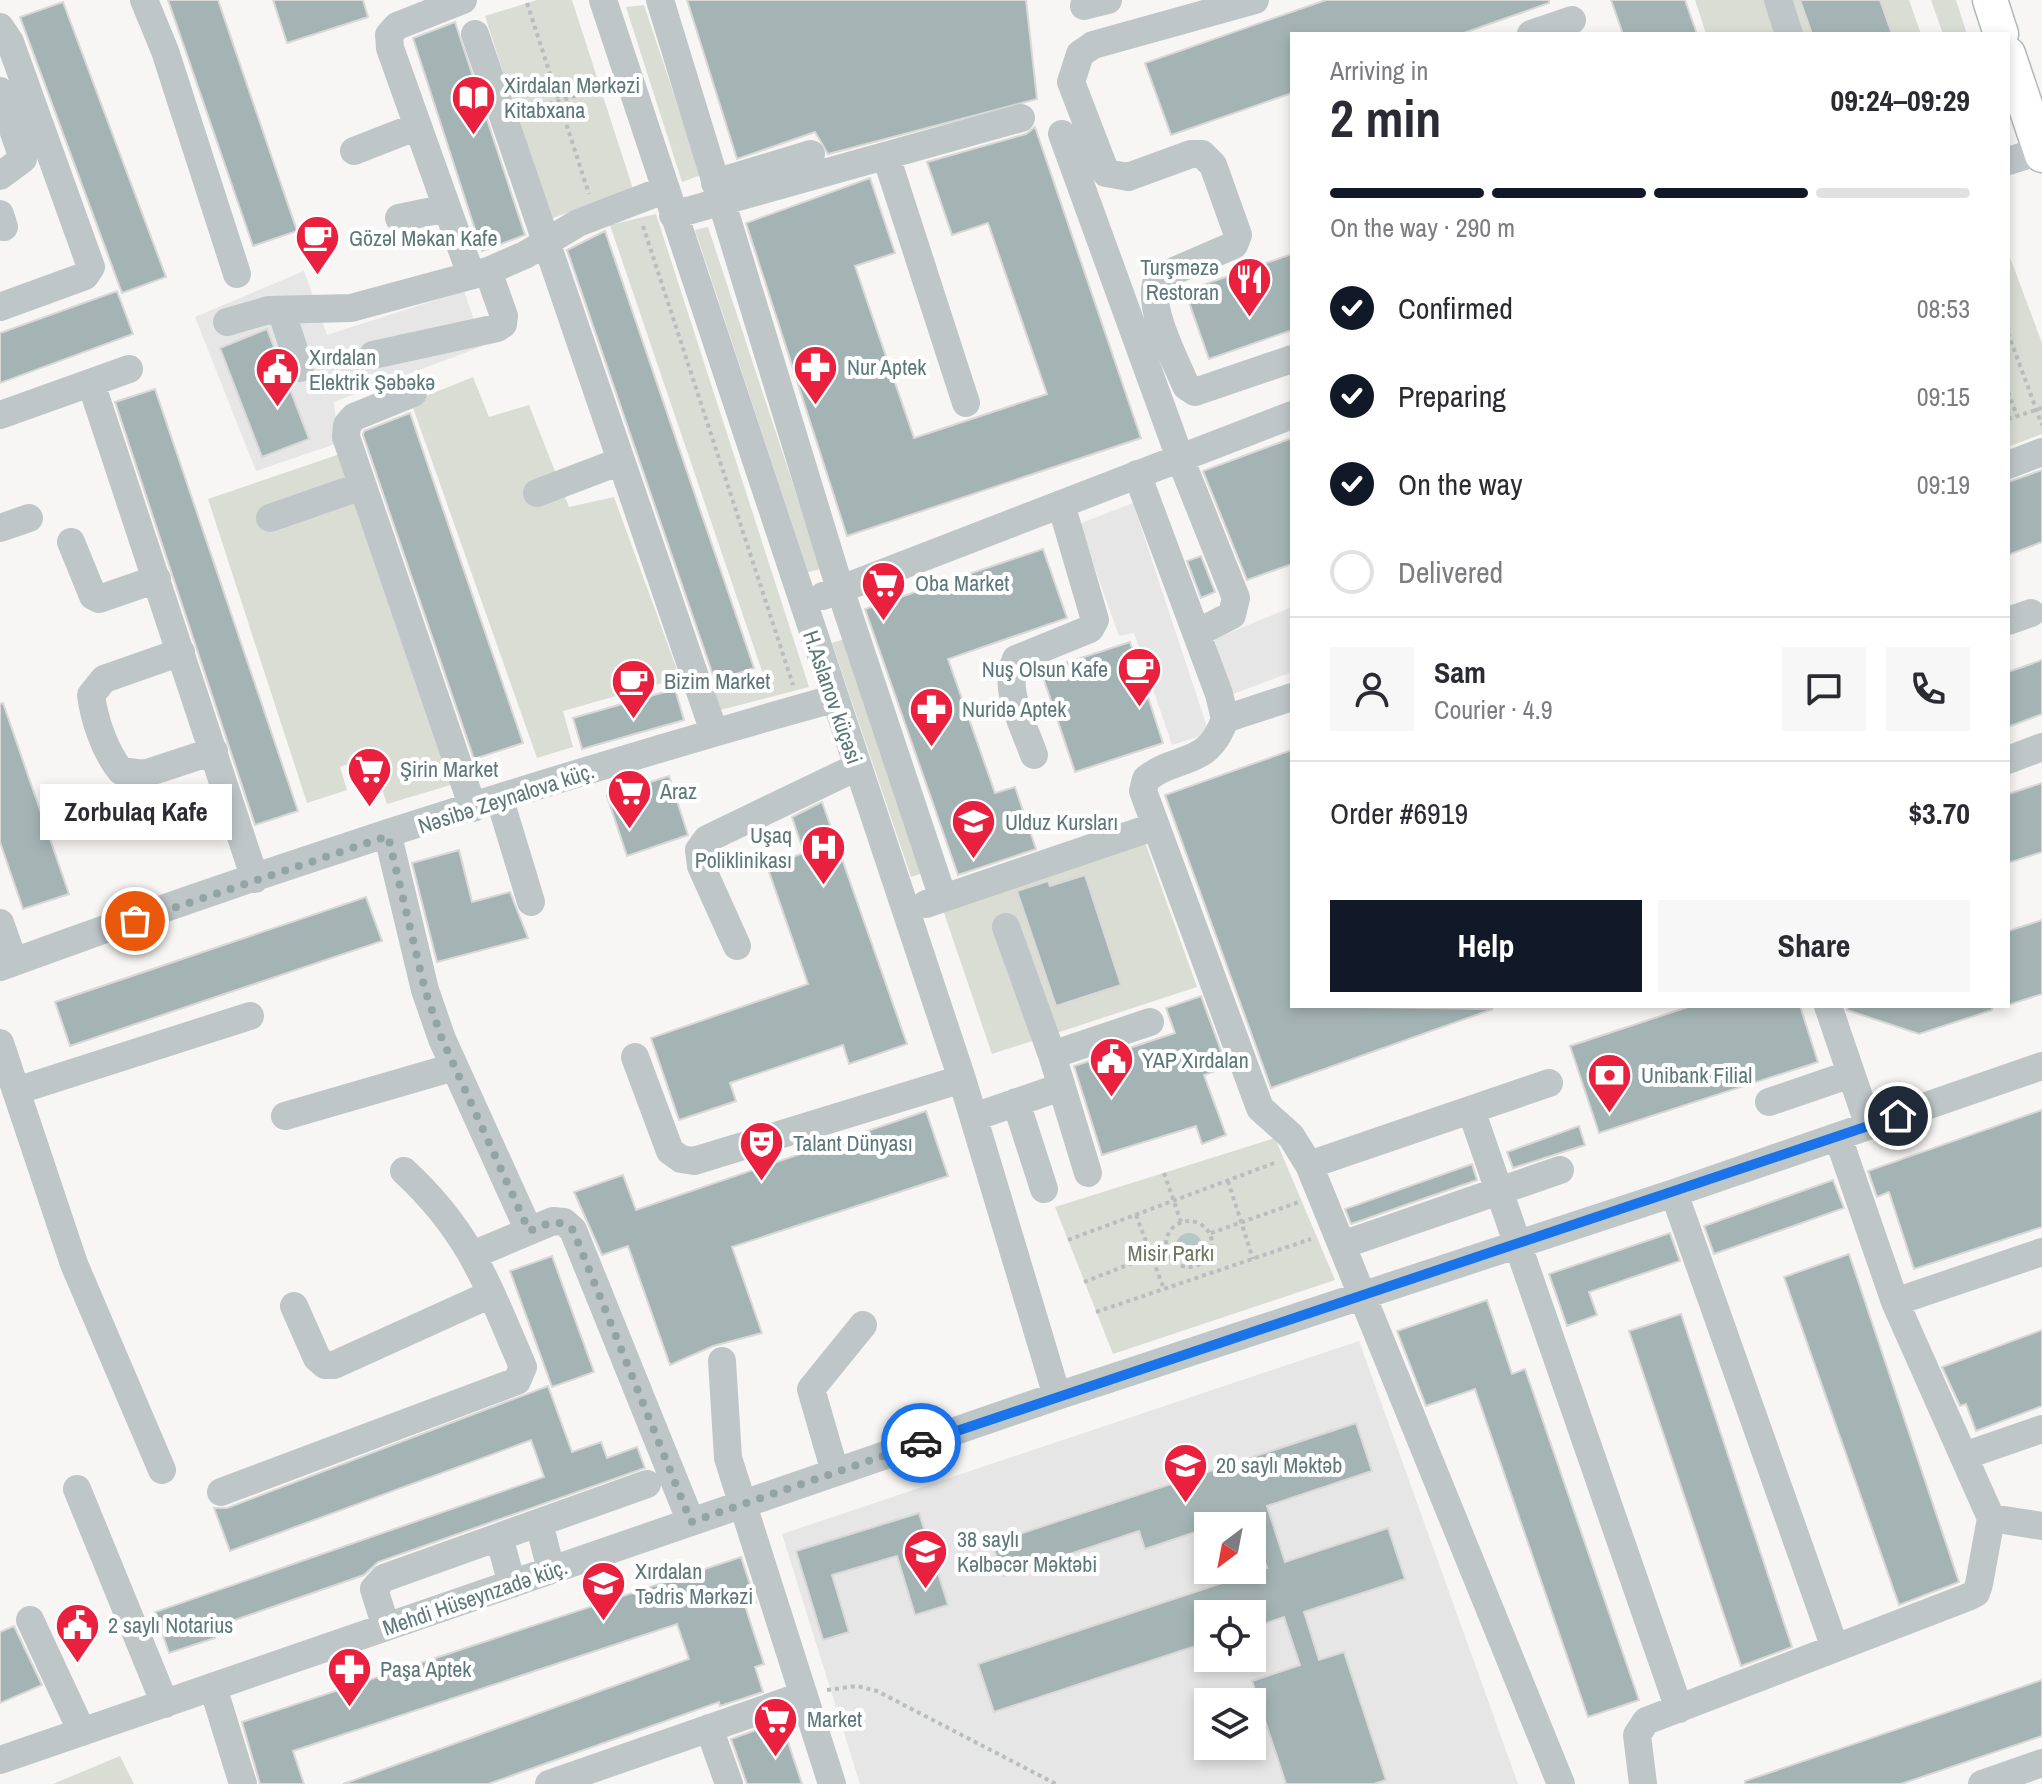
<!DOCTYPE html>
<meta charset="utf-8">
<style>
body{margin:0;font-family:"Archivo Narrow",sans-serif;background:#f7f7f7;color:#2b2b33;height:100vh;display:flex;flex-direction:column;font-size:30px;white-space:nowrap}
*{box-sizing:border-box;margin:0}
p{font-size:26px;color:#7c7c81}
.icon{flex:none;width:44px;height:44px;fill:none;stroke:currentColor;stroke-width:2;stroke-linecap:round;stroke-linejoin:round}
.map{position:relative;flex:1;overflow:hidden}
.sheet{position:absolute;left:1290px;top:32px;width:720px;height:976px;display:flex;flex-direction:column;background:#fff;border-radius:0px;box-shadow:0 4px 12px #0003}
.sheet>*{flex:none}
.needle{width:52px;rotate:212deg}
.controls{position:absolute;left:1194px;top:1512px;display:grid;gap:16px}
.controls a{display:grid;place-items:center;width:72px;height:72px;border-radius:0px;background:#fff;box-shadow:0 4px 12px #0003;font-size:40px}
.pin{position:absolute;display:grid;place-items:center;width:68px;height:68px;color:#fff;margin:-34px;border:4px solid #fff;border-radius:50%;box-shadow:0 2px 8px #0007}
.courier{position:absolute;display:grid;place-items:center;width:80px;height:80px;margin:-40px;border:6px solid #1a73e8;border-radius:50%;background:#fff;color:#222;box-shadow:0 2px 10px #0007}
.bubble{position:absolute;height:56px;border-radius:0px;background:#fff;box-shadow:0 4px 12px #0003;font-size:26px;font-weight:700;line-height:56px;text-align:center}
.head em{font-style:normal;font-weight:700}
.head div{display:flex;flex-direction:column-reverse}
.head{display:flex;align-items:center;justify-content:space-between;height:136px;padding:0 40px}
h1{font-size:52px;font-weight:700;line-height:60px}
.bar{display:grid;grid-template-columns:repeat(4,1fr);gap:12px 8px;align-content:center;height:96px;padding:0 40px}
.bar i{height:10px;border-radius:6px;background:#e1e1e2}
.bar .on{background:#111827}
.bar p{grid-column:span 4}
.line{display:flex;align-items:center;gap:20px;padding:0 40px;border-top:2px solid #e1e1e2}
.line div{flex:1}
.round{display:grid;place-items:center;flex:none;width:84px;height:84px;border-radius:0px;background:#f7f7f7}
ol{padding:0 40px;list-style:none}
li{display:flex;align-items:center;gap:24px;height:88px}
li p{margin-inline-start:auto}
li .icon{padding:8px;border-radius:50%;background:#111827;color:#fff;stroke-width:4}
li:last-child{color:#7c7c81}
li i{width:44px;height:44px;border:4px solid #e1e1e2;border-radius:50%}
.button{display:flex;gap:16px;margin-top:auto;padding:16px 40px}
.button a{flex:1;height:92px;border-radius:0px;background:#111827;color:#fff;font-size:32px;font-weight:700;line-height:92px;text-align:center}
.button a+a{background:#f7f7f7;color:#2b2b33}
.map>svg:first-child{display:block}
.built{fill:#e5e6e5;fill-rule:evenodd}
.green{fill:#daddd3}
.water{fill:#b5c8c6}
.building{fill:#a4b4b4;stroke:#d9d8d7;stroke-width:2}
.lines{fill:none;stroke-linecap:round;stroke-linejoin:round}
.major-casing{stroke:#afb9ba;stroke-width:37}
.path{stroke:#b8bebf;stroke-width:4;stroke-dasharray:4 4;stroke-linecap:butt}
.minor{stroke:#bec6c7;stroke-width:28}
.major{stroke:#fff;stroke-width:34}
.done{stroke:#93a4a5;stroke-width:8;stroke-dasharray:0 14.4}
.route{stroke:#1a73e8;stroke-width:10}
.labels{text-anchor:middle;stroke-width:8;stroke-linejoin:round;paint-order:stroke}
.poi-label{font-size:22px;fill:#5d787a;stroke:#fff;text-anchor:start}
.street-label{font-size:22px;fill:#5d787a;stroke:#fff}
.park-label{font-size:22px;fill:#6e7860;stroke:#fff}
</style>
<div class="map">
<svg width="2042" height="1784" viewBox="0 0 2042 1784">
<rect width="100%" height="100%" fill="#f7f6f4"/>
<path class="built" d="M304,271l23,64 137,-44 19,55 -149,56 4,41 -82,28 -61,-154z
M1133,503l76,230 -37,12 -38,-112 -15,3 -40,-112z
M1292,607v65l-59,22 -19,-55z
M1359,1341l159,443h-658l-78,-250zM1208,1526h44v44h-44zM1208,1614h44v44h-44zM1208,1702h44v44h-44z"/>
<path class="green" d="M537,0h35l61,189 -83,30 -65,-203z
M1695,0h214l12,34h-215z
M1931,0h25l11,34h-24z
M644,5l57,170 -19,7 -56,-175z
M656,214l153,473 -89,23 -6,-19 49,-17 -153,-449z
M708,227l113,342 -13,3 -113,-342z
M2008,252l34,91v91l-34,13z
M473,377l16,40 40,-12 40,102 45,-10 66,181 -117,33 10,36 -36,11 -126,-356z
M340,454l114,330 -67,20 -16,-49 -31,12 7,23 -40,13 -99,-304z
M844,639l79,234 -12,4 -79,-234z
M1145,842l52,145 -205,67 -49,-144z
M1275,1138l60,142 -222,74 -58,-147z
M120,1756l14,28h-81z"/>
<path class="water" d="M1176 1246a13 13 0 1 1 26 0a13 13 0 1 1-26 0Z"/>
<path class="building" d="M168,0h50l79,231 -44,15z
M273,0h90l5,17 -81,26z
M687,0h339l11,99 -209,55 -13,-22 -78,27z
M1326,0h223v3l-88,31h-169v59l-121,42 -26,-72z
M1611,0h74l12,34h-74z
M1800,0h80l12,34h-80z
M63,2l103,275 -44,16 -102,-276z
M455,22l70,213 -43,16 -69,-213z
M1035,127l106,311 -294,98 -101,-313 124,-45 25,75 -40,13 59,172 133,-44 -59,-171 -36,12 -25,-73 99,-28z
M605,231l149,437 -39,13 -148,-431z
M1292,254v76l-83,29 -24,-68z
M117,291l16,43 -133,49v-50z
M267,329l42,110 -47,18 -42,-109z
M155,389l143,422 -43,14 -140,-423z
M410,413l113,330 -49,16 -111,-324 1,-4z
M1292,438v126l-45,16 -44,-109z
M2042,470v72l-34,13v-73z
M1043,549l24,69 -119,41 47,134 20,-6 21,62 -78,26 -93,-266z
M1201,556l14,36 -14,6 -14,-37z
M1130,642l33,101 -88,29 -34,-101z
M2042,660v54l-34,13v-55z
M675,689l9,31 -102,29 -9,-31z
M3,703l66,191 -46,15 -23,-67v-138z
M1292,750v256l201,3 -222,79 -106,-293z
M669,776l19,59 -61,21 -20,-60z
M2042,783v69l-34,11v-69z
M822,802l85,242 -58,20 -6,-19 -113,38 6,18 -57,19 -28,-82 157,-54 -41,-118 37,-13 -12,-36z
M459,850l13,52 38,-10 18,46 -91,24 -25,-99z
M1085,875l36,110 -65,21 -39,-115 31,-10 2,5z
M366,897l16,44 -312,105 -15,-44z
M2042,920v74l-34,11v-74z
M1201,996l26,71 -23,8 22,60 -24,9 -6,-18 -94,29 -28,-89 101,-33 -9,-25z
M1691,1006h109l18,56 -219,71 -29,-87z
M1848,1006h144v4l-73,24 -72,-24z
M2042,1110v117l-128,42 -25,-77 -12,5 -9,-26z
M926,1111l22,65 -216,71 30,86 -49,13 -43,19 -42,-119 -26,9 -28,-63 49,-17 13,35z
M1579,1126l6,19 -72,23 -6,-16z
M1472,1164l5,16 -126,44 -6,-15z
M1833,1180l11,28 -130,46 -10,-28z
M1670,1233l10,28 -91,31 8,23 -30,11 -18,-52z
M1849,1254l110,328 -60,23 -115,-328z
M552,1256l42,116 -42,15 -42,-116z
M1487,1300l25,74 13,-5 114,331 -51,17 -113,-328 -49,17 -29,-75z
M1681,1314l111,333 -51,19 -112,-335z
M2042,1330v76l-66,25 -10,-27 -6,2 -18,-39z
M548,1386l24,66 29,-10 6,16 30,-11 8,21 -267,94 -14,13 -152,53 3,10 -46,15 -14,-41 389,-135 -13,-37 -301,111 -16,-43h13z
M1356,1423l16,48 -105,35 18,56 103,-34 17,51 -101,33 15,48 25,-8 42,128 -12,4h-88l-34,-103 48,-16 -16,-48 -32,11v-14h-44v28l-214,70 -16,-48 289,-96 -18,-54 -104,35 -6,-18 -136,45 -11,-33z
M919,1513l29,92 -33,10 -18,-59 -65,19 17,57 -26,8 -27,-89z
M741,1557l15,46 -11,3 19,58 -9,3 8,25 -43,14 -1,-4 -231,82h-145l346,-125 -12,-35 -384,127 11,33h-44l-18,-62z
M14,1626l28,59 -42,18v-71z
M2042,1680v56l-141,48h-156v-3z
M781,1721l21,63h-55l-16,-45z"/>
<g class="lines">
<defs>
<path id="major" d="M1990,0l11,34
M2008,54l34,101"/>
</defs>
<use href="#major" class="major-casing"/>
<path class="path" d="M527,3l62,191
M526,111l75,-23
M643,226l150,459
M2008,333l34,92
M2008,392l9,24
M2008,419l34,-11
M1164,1173l17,49
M1228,1181l25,78
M1136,1215l28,74
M1166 1244a23 23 0 1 1 46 0a23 23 0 1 1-46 0Z
M1211,1233l88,-31
M1068,1240l209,-78
M1084,1282l82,-32
M1096,1312l215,-73
M827,1690l30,-4 20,5 179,93"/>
<path class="minor" d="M144,0l21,51 72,223
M463,0l-66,26 -8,9 1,13 81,227
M603,0l359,1079 95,317
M660,0l180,589 103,309
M1255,0l-162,45 -13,9 -9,28 35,91 22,4 63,-23h11l11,11 25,70 -4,10 -76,33c-13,27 17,81 28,108l9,6 97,-33
M1778,0l11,34
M1084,6l24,-6
M0,27l10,15 81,225 -6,9 -85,31
M475,34l239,698
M1531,34l41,-14
M0,91l23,68 -23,17
M1062,134l118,324 56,140 -4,17 -35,18
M354,151l64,-25
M886,156l80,247
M2008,161l33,-10
M715,183l96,-29
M0,214l4,13
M673,215l348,-97
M399,218l48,-10
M281,310l19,58
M227,322l42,-12 82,-2 137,-37 37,-16 53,-32 86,-33
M373,355l124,-27 6,-4 1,-8 -16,-45
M91,383l164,496
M413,393l-59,24 -7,8 -1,12 127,371
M0,415l129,-46
M2008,465l34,-13
M1137,474l82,220 6,25
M537,493l84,-32
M270,518l92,-32
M0,528l29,-10
M71,542l22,54 6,3 58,-20
M823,596l469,-181
M2008,621l23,-8
M181,652l-77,27 -13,16c3,24 14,57 30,76l23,3 70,-23
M1292,697l-67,22c-18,50 -46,34 -79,60l-3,12 117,317 31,28 18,29 252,619
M1034,755c-10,-29 -32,-66 -18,-96l74,-30 5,-9 -34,-116
M2008,760l34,-13
M500,800l31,102
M388,836l37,154 17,49 87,192
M926,904l230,-78
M0,923l14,39
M1006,927l46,128
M737,946l-36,-80 -2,-16 8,-11 150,-72
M0,967c273,-100 553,-190 833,-268
M1828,1006l41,120
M0,1043l74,221 88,206
M635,1057l35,94 11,8 13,2 268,-82
M16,1091l234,-75
M1016,1102l28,87
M1769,1102l82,-28
M1471,1110l208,599
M285,1116l169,-49
M974,1117l87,-30
M1309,1165l240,-82
M1088,1173l-36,-118 98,-33
M1674,1193l161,455
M1342,1245l218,-75
M475,1254l78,-33 11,1 9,8 118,292
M1895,1302l147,-50
M294,1306l23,52 8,7h9l157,-71
M722,1361l6,97 104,326
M1964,1456l78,-27
M835,1472l-24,-83 52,-64
M77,1489l88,215
M221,1492l296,-111 6,-14c-35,-81 -52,-134 -119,-196
M1991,1518l51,8
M539,1523l12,47
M499,1537l13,47
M30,1620l52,112
M386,1627l-12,-38 10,-11 263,-94
M213,1687l30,97
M709,1728l20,56
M0,1760l1057,-364 617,-203 368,-127
M549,1784l253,-88
M1643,1784l-6,-49 9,-14 322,-124 8,-4 3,-9 12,-66 -96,-216 -57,-165
M1982,1784l60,-21"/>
<use href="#major" class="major"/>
</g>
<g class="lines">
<path class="done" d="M135,921l253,-85 37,154 17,49 87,192c18,-7 29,-14 44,-1l118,292 230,-79"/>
<path class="route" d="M921,1443l977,-327"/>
</g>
<defs>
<symbol id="library-pin" viewBox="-11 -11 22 30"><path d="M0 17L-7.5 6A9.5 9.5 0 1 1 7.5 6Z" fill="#ea213e" stroke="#fff"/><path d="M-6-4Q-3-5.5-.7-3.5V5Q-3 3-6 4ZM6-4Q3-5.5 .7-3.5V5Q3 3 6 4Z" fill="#fff"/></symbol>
<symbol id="cafe-pin" viewBox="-11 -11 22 30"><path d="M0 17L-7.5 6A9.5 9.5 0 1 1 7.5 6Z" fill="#ea213e" stroke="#fff"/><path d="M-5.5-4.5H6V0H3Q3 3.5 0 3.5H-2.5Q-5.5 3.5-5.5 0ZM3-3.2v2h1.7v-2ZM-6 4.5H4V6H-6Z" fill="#fff"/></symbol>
<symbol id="restaurant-pin" viewBox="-11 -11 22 30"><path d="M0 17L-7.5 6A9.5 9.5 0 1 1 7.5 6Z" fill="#ea213e" stroke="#fff"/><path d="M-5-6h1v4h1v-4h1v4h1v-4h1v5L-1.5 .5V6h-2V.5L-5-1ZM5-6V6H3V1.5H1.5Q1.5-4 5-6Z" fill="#fff"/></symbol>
<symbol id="pharmacy-pin" viewBox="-11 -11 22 30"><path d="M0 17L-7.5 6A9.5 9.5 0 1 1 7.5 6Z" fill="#ea213e" stroke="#fff"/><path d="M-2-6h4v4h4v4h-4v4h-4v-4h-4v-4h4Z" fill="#fff"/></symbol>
<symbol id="civic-pin" viewBox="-11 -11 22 30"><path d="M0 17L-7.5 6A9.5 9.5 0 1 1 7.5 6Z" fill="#ea213e" stroke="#fff"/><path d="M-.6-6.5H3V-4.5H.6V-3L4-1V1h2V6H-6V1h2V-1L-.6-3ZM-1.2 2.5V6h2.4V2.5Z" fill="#fff"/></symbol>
<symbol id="supermarket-pin" viewBox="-11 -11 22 30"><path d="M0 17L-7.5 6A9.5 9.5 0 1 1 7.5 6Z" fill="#ea213e" stroke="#fff"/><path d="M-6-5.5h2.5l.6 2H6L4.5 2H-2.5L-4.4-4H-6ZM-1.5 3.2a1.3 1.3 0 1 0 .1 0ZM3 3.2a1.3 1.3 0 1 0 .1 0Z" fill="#fff"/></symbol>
<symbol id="university-pin" viewBox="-11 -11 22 30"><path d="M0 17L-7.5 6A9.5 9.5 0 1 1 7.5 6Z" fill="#ea213e" stroke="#fff"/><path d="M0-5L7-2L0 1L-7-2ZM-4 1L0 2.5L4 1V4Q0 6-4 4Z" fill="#fff"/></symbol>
<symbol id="hospital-pin" viewBox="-11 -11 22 30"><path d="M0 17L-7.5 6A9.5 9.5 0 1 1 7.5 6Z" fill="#ea213e" stroke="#fff"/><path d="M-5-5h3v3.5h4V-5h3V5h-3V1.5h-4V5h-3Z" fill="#fff"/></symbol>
<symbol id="bank-pin" viewBox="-11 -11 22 30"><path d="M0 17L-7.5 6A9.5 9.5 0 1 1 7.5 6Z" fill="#ea213e" stroke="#fff"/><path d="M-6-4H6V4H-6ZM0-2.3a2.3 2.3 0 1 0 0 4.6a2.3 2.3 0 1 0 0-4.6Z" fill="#fff"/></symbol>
<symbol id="theatre-pin" viewBox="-11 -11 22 30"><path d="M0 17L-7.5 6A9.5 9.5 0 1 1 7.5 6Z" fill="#ea213e" stroke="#fff"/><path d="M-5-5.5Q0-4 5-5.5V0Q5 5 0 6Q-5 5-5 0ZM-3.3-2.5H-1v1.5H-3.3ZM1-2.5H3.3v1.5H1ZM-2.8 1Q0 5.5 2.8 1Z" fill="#fff"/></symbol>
<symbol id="school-pin" viewBox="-11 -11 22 30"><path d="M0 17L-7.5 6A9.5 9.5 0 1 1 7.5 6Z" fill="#ea213e" stroke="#fff"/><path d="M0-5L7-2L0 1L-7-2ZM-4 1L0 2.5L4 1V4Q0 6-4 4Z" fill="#fff"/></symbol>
</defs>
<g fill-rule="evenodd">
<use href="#library-pin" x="448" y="72" width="51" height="69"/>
<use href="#cafe-pin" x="292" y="212" width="51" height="69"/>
<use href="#restaurant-pin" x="1224" y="254" width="51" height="69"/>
<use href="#pharmacy-pin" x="790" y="342" width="51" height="69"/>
<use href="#civic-pin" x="252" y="344" width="51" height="69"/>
<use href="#supermarket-pin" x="858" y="558" width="51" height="69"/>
<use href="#cafe-pin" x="1114" y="644" width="51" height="69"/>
<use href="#cafe-pin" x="608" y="656" width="51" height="69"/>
<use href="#pharmacy-pin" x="906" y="684" width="51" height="69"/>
<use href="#supermarket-pin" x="344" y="744" width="51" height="69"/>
<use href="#supermarket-pin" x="604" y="766" width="51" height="69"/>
<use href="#university-pin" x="948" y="796" width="51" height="69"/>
<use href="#hospital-pin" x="798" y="822" width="51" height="69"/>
<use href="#civic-pin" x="1086" y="1034" width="51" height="69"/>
<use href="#bank-pin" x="1584" y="1050" width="51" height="69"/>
<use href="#theatre-pin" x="736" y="1118" width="51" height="69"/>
<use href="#school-pin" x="1160" y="1440" width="51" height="69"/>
<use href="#school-pin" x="900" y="1526" width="51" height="69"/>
<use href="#university-pin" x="578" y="1558" width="51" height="69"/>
<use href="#civic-pin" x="52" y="1600" width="51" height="69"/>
<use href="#pharmacy-pin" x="324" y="1644" width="51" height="69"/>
<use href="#supermarket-pin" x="750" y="1694" width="51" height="69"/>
</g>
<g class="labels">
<g class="poi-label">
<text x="504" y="93">Xirdalan Mərkəzi<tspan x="504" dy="25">Kitabxana</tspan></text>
<text x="349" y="246">Gözəl Məkan Kafe</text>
<text x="1219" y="275" text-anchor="end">Turşməzə<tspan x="1219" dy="25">Restoran</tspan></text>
<text x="309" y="365">Xırdalan<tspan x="309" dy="25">Elektrik Şəbəkə</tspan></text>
<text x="847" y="375">Nur Aptek</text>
<text x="915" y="591">Oba Market</text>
<text x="1108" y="677" text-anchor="end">Nuş Olsun Kafe</text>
<text x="664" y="689">Bizim Market</text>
<text x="962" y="717">Nuridə Aptek</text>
<text x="400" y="777">Şirin Market</text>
<text x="660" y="799">Araz</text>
<text x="1005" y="830">Ulduz Kursları</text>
<text x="792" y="843" text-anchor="end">Uşaq<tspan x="792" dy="25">Poliklinikası</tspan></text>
<text x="1142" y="1068">YAP Xırdalan</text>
<text x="1641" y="1083">Unibank Filial</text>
<text x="793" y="1151">Talant Dünyası</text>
<text x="1216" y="1473">20 saylı Məktəb</text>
<text x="957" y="1547">38 saylı<tspan x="957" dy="25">Kəlbəcər Məktəbi</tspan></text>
<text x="635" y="1579">Xırdalan<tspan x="635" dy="25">Tədris Mərkəzi</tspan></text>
<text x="108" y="1633">2 saylı Notarius</text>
<text x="380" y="1677">Paşa Aptek</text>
<text x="807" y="1727">Market</text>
</g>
<g class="street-label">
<text transform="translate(833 697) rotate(71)" y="8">H.Aslanov küçəsi</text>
<text transform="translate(506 798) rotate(-18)" y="8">Nəsibə Zeynalova küç.</text>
<text transform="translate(475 1597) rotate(-19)" y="8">Mehdi Hüseynzadə küç.</text>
</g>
<g class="park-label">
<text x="1171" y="1261">Misir Parkı</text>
</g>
</g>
</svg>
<div class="controls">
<a><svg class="needle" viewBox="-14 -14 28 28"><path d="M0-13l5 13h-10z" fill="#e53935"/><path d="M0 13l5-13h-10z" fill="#7c7c81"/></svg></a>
<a><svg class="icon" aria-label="locate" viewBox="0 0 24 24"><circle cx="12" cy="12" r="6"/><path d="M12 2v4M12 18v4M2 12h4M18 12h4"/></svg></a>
<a><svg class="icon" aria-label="layers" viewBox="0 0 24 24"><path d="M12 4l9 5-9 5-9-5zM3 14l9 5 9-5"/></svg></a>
</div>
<div class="pin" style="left:135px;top:921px;background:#ea580c"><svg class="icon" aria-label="bag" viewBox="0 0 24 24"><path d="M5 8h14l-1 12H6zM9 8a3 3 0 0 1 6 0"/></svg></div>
<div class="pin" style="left:1898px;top:1116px;background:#1f2937"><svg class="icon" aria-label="home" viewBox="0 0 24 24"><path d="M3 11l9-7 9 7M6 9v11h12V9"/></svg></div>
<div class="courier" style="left:921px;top:1443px"><svg class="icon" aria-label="car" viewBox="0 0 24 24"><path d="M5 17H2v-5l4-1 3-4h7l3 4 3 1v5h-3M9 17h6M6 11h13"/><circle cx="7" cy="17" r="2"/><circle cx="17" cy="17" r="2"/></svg></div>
<div class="bubble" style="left:40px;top:784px;width:192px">Zorbulaq Kafe</div>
<section class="sheet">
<div class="head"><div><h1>2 min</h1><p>Arriving in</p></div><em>09:24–09:29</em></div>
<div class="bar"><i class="on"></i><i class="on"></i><i class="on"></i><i></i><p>On the way · 290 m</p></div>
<ol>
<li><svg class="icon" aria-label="check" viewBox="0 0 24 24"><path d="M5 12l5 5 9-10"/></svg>Confirmed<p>08:53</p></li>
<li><svg class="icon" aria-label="check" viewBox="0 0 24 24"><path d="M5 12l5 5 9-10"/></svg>Preparing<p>09:15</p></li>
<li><svg class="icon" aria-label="check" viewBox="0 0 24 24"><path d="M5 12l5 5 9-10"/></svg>On the way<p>09:19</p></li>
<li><i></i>Delivered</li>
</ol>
<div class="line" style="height:144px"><a class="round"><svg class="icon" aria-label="person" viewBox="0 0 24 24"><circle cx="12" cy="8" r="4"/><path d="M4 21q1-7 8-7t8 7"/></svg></a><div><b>Sam</b><p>Courier · 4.9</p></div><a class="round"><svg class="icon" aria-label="chat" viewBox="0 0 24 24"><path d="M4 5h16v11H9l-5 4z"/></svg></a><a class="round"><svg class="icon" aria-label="phone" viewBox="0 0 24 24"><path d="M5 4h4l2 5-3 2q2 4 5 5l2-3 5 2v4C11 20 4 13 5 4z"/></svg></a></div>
<div class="line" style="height:104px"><div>Order #6919</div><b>$3.70</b></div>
<div class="button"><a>Help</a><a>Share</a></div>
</section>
</div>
